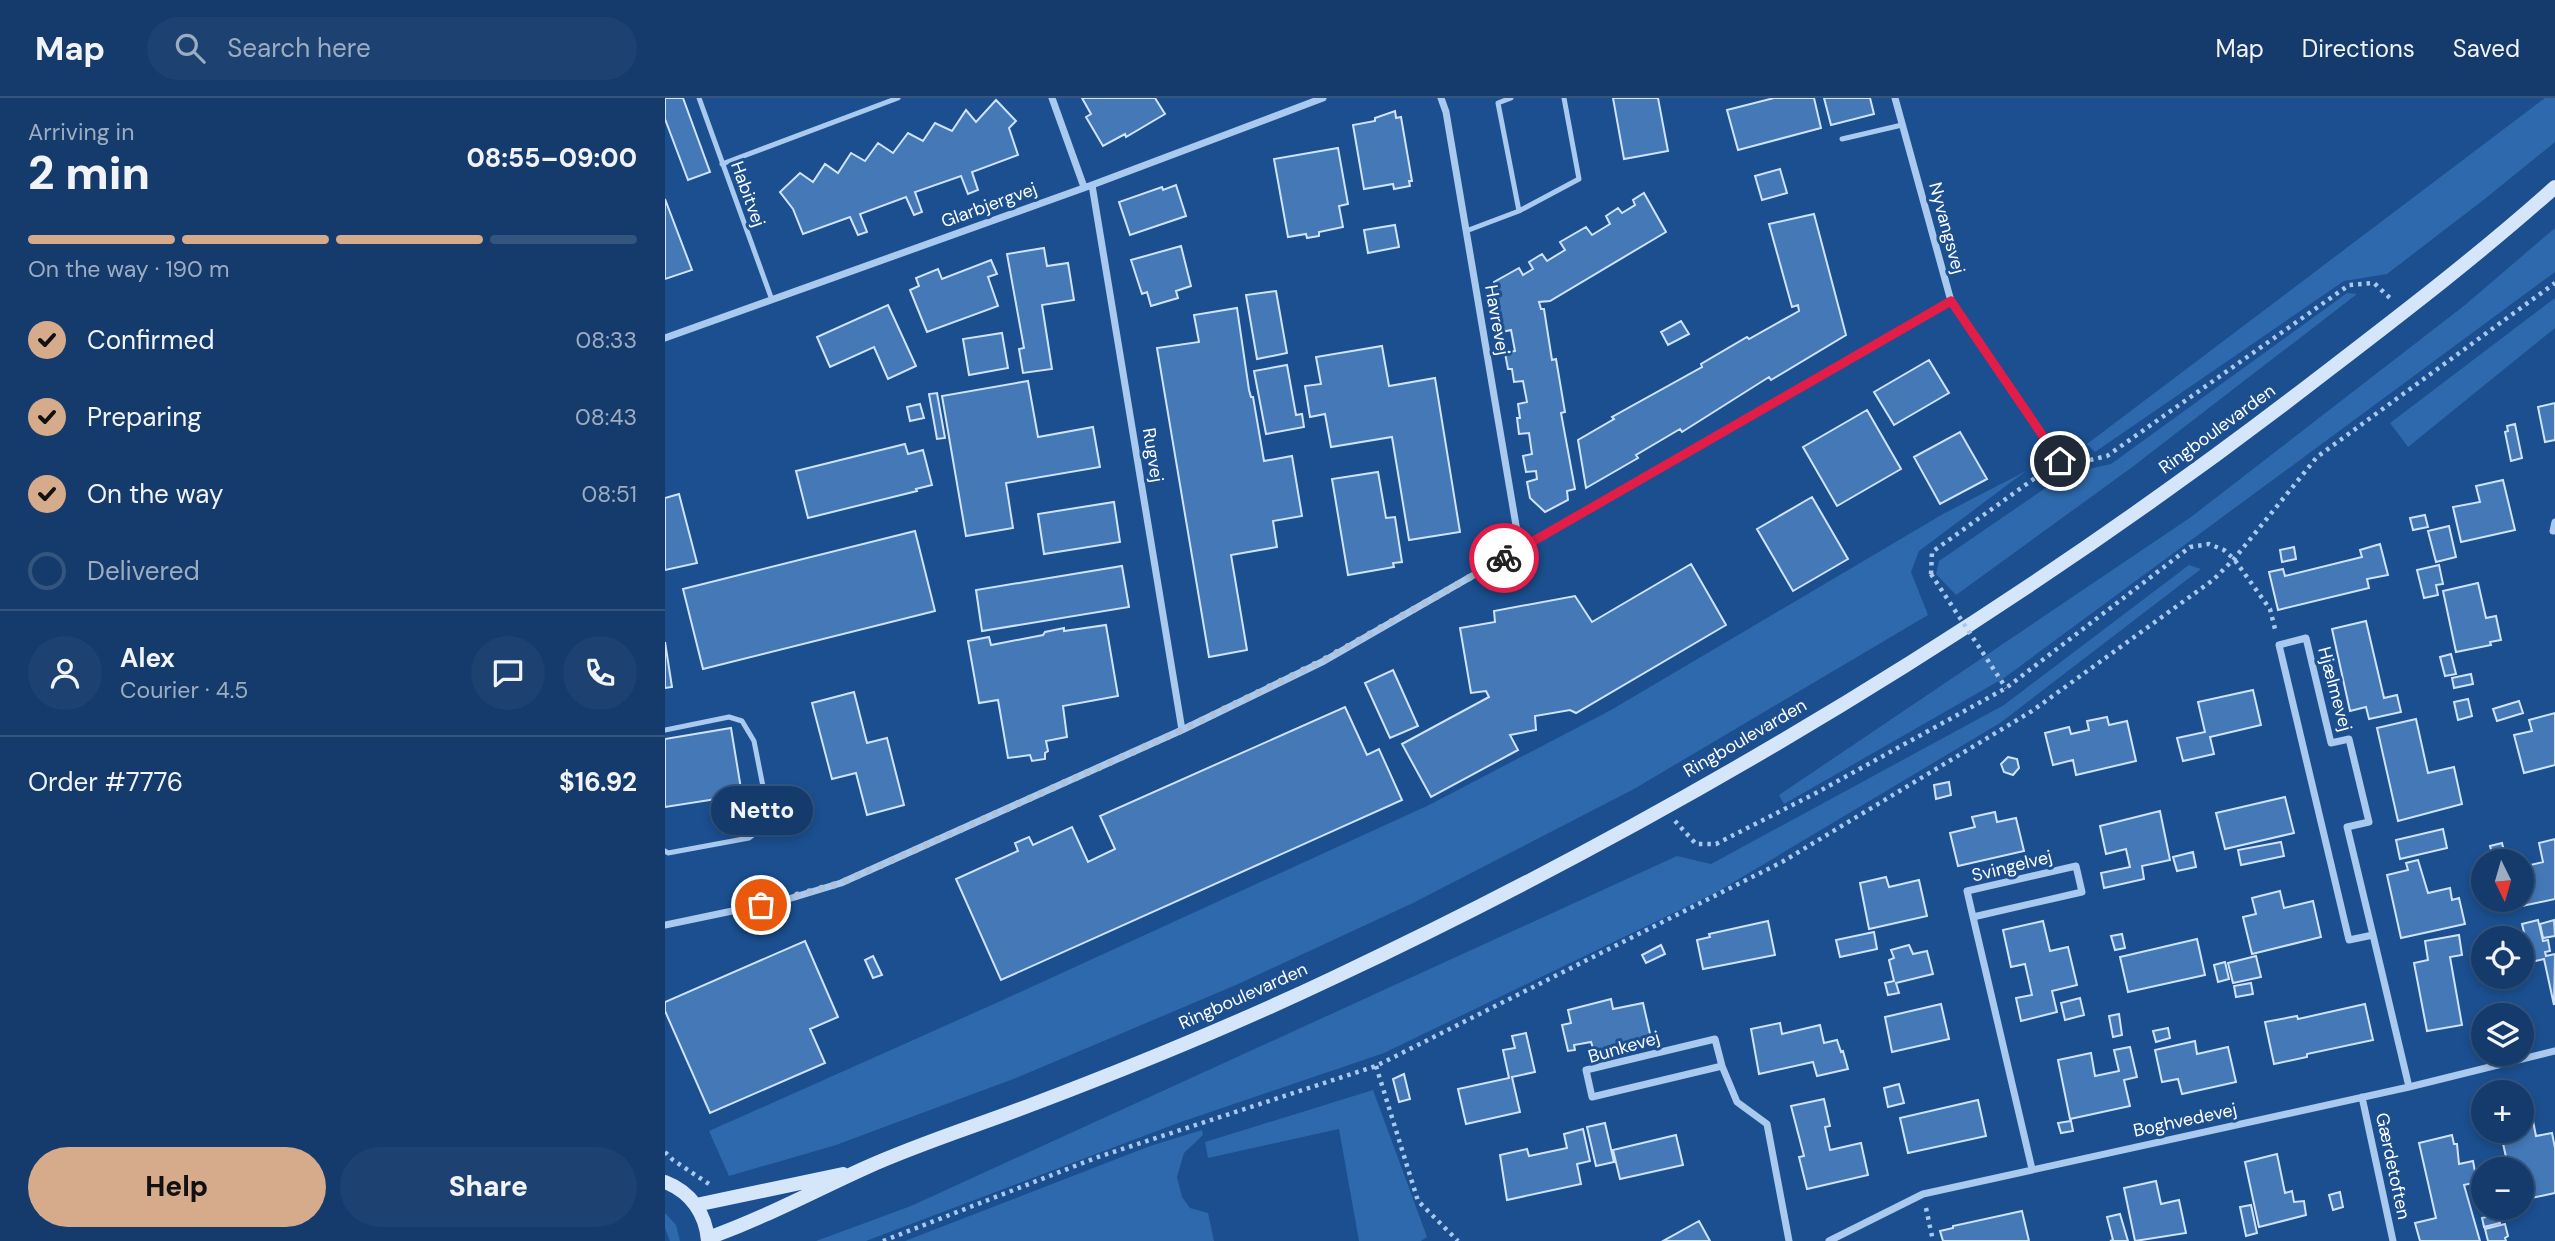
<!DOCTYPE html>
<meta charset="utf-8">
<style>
body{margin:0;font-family:"DM Sans",sans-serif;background:#1d4271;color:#f1f3f6;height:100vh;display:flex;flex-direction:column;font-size:26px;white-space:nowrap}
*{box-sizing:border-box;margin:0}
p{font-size:23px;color:#9dadc1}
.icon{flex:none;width:38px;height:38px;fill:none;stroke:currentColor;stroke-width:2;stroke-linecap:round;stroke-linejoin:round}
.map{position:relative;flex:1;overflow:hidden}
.details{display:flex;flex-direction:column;background:#143b6b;width:665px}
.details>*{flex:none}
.needle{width:46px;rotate:175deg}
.buttons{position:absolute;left:1806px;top:751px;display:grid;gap:14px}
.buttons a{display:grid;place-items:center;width:63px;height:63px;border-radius:50%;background:#143b6b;box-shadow:0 4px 10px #0003,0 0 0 2px #33557e;font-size:35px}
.pin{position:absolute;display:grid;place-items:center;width:60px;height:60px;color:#fff;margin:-30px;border:4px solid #fff;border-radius:50%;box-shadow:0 2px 7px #0007}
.courier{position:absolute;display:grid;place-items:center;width:70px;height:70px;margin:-35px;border:5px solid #e11d48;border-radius:50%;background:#fff;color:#222;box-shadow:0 2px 9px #0007}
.bubble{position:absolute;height:49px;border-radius:24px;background:#143b6b;box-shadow:0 4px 10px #0003,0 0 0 2px #33557e;font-size:23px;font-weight:800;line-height:49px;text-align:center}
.overview em{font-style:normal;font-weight:800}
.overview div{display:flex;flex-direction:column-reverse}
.overview{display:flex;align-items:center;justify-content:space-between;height:119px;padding:0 28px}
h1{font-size:46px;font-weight:800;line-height:52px}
.bar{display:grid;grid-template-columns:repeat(4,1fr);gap:10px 7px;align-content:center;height:84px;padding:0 28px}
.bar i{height:9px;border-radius:5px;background:#33557e}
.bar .selected{background:#d6ab8b}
.bar p{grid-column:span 4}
.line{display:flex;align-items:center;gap:18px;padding:0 28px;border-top:2px solid #33557e}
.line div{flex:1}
.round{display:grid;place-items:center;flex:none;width:74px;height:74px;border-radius:37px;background:#1d4271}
ol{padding:0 28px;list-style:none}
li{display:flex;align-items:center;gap:21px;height:77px}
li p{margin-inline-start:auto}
li .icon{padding:7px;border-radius:50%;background:#d6ab8b;color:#111;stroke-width:4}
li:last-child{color:#9dadc1}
li i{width:38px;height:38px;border:4px solid #33557e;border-radius:50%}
.cta{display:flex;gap:14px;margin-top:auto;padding:14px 28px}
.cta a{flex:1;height:80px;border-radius:42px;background:#d6ab8b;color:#111;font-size:28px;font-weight:800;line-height:80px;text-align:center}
.cta a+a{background:#1d4271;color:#f1f3f6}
header{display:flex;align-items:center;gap:42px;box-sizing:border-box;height:98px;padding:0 35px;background:#143b6b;border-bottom:2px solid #33557e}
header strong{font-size:33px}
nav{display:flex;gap:38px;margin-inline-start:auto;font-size:24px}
.search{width:490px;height:63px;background:#1d4271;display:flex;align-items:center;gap:18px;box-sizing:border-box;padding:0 24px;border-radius:38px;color:#9dadc1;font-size:26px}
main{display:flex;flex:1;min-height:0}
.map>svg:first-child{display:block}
.green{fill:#2e69ad}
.building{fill:#4478b7;stroke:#cfe3fa;stroke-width:2}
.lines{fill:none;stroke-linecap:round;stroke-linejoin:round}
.path{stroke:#a9c9ee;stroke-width:4.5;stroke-dasharray:3.5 5;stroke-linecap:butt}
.lane{stroke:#a9c9ee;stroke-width:5}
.street{stroke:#a9c9ee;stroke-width:7}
.secondary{stroke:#d6e6fa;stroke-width:14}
.path-bridge{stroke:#a9c9ee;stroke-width:4.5;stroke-dasharray:3.5 5;stroke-linecap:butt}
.done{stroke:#afc1d8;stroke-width:7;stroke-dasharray:0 12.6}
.route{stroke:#e11d48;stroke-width:9}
.labels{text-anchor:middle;stroke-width:6;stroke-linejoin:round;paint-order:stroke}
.street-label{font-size:18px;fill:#fff;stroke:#1b4f8f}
</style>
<header>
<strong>Map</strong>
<div class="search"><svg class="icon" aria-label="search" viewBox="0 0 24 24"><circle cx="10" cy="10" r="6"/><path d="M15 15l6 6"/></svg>Search here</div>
<nav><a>Map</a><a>Directions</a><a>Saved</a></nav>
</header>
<main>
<section class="details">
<div class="overview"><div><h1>2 min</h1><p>Arriving in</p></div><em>08:55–09:00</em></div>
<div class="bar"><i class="selected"></i><i class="selected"></i><i class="selected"></i><i></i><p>On the way · 190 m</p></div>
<ol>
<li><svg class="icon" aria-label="check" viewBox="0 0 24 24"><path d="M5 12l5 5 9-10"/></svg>Confirmed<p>08:33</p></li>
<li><svg class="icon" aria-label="check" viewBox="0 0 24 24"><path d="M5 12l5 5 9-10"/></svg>Preparing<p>08:43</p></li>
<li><svg class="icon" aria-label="check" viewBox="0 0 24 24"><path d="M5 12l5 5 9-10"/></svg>On the way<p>08:51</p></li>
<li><i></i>Delivered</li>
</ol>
<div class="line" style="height:126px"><a class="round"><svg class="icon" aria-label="person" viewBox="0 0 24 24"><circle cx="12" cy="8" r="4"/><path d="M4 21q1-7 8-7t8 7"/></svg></a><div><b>Alex</b><p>Courier · 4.5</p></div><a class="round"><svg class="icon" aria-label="chat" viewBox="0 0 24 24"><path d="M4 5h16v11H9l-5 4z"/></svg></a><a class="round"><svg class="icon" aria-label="phone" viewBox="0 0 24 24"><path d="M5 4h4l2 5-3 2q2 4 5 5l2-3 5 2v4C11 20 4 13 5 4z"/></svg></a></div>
<div class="line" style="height:91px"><div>Order #7776</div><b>$16.92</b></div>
<div class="cta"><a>Help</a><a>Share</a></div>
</section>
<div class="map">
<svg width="1890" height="1143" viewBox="0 0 1890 1143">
<rect width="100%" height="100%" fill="#1b4f8f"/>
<path class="green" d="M1880,0h10v44l-69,56 -99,76 -43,7 -249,171 -8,-8z
M1890,130v44l-551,406 -220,126 -5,-9 412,-278 274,-212z
M1682,195l10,1 -226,174 -175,127 -20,-21 3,-13 127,-87 45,-10z
M1890,200v30l-147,119 -18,-24z
M1361,373l-107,80 -8,21 17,43 -294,174 -221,114 -177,82 -220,93 -180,67 -107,31 -20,-45 285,-127 435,-199 182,-95 332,-196z
M1524,467l12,4 -201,154 -283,169 -333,161 -206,70 -312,118h-50l95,-35 766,-350 34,8 293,-159z
M708,992l54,147 -6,4h-62l-20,-112 -131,29 -3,-16z
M537,1032l1,5 -19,18 -7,24 5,20 8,11 18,5 6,28h-309l245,-95z
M0,1115l11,12 4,16h-10l-5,-13z"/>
<path class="building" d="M0,0h18l27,74 -22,8 -23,-61z
M417,0h73l10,16 -39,23 -1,-3 -22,12 -17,-29 5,-3z
M948,0h45l10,53 -44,8z
M1109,0h40l7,30 -83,22 -11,-40z
M1159,0h46l4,16 -43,11z
M331,2l20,21 -7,7 9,27 -46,17 6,18 -10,4 -7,-18 -46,16 7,20 -8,3 -8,-18 -46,17 7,18 -9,3 -8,-18 -47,17 -10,-25 -13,-17 20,-19 13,9 12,-18 13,9 13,-20 14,8 13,-18 15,10 15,-20 15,8 12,-18 17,8 14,-21 10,12z
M730,13l1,7 5,-1 11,64h-3l1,5 -16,3 -1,-5 -29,5 -11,-64 22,-4v-3z
M673,50l10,56 -9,2 4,21 -24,5v4l-12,2 -1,-4 -18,3 -14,-78z
M1115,71l7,24 -25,7 -7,-24z
M511,87l10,31 -56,19 -11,-33 43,-15 1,3z
M979,95l22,39 -116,69 -11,1 2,7h3l8,51 4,-1 9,53 -4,1 14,76 -8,2 1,9 -23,12 -15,-14 -3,-16 10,-3 -1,-8 -10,1 -3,-16 9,-2 -3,-21 -10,1 -2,-16h3l-2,-14 9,-2 -4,-21 -9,1 -2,-13h-4l-3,-16 10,-2 -4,-21 -9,2 -8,-50 25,-14 4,7 10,-6 -4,-7 13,-8 5,7 18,-11 -5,-8 26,-15 6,8 18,-11 -4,-8 12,-8 4,5 13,-8 -2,-5z
M0,101l27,71 -27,9z
M1149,116l32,121 -75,45 -2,-3 -87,55 -2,-3 -44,26 2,3 -52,30 -8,-48 36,-21 -2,-2 90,-50 -1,-3 46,-27 2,2 50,-28 -1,-6 -6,2 -23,-83z
M730,127l4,22 -31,6 -4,-23z
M516,148l10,40 -15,5 2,7 -27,8 -4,-14 -5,2 -11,-34z
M379,150l3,18 21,-3 6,37 -32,5 10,64 -29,4 -4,-24 5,-1 -17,-94z
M326,162l6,14 -9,3 10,29 -71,26 -17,-42 9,-4 -3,-8 22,-9 4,10z
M611,193l11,62 -30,6 -11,-64z
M223,207l28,61 -28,13 -14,-32 -44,20 -13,-30z
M572,210l12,82 2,7h2l11,64 28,-5 10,60 -29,5 4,26 -46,8 16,95 -38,7 -52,-309 42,-6 -5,-27z
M1016,223l8,13 -21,11 -7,-13z
M337,235l6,35 -39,7 -6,-36z
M717,248l7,40 46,-8 25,154 -51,8 -17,-103 -61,10 -6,-33 -15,3 -5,-31 16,-2 -5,-27z
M1264,262l20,33 -55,32 -20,-33z
M622,267l9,50 6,-1 2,13 -38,7 -12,-63z
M363,283l10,56 55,-10 7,40 -94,16 7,45 -47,8 -24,-140z
M272,295l8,45 -8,1 -8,-45z
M1890,305v37l-10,2 -7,-35z
M255,306l4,14 -14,3 -3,-14z
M1202,312l34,59 -64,37 -34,-59z
M1850,326l7,34 -11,3 -6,-29 3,-1 -1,-5z
M1295,334l27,47 -47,25 -26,-47z
M240,346l3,10 15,-4 9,35 -16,4 1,2 -109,27 -12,-47z
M713,374l8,46 9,-1 7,45 -9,1 1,4 -46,8 -16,-96z
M1838,382l12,50 -54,12 -8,-35 27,-5 -4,-16z
M14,396l18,69 -32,7v-72z
M1147,399l36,62 -55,32 -36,-62z
M449,404l6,40 -76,12 -6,-40z
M1760,417l3,12 -15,3 -3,-12z
M1784,428l7,31 -20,5 -8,-31z
M250,433l20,80 -232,58 -20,-80z
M1715,446l8,31 -21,4 2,9 -91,22 -9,-38 14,-3 2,7 77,-19 -2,-7z
M1629,449l2,12 -14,3 -2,-12z
M1026,466l35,61 -150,88 -6,-3 -35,6 1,14 -26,5 8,15 -87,47 -29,-53 87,-47 -3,-6 -15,2 -11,-65 35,-6 -1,-11 81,-15 17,26z
M1774,467l4,19 -7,1 2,10 -14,3 -7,-28z
M457,468l7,41 -147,24 -6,-41z
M1813,485l8,35 10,-2 5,24 -11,2 1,3 -35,7 -13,-61z
M1701,523l18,77 13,-3 4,17 -32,7 -3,-12 -16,4 -18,-82z
M441,527l12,71 -55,10 4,31 -21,4 2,10 -3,2v6l-13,2 -2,-6 -22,3 -10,-58 -19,3 -11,-62 21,-4 2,8 52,-10 2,-3 19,-4v3z
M0,544l7,45 -7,1z
M1786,556l5,20 -11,2 -5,-19z
M728,572l25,56 -28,12 -25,-55z
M1806,576l2,10 -19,4 -2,-10z
M1588,592l8,35 -51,12 4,17 -31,7 -6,-23 28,-6 -7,-30z
M189,594l13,51 20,-5 17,67 -37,10 -11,-42 -24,6 -20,-76z
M1803,601l4,17 -14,4 -4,-18z
M1854,603l4,12 -26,8 -4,-12z
M680,609l22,48 12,-6 23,51 -401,180 -45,-101 62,-28 -3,-8 14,-6 4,8 39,-18 16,35 27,-13 -15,-33z
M1890,615v52l-31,8 -10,-38 18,-4 -3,-11z
M1442,619l2,8 18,-4 9,40 -60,14 -3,-15 -20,5 -8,-32 24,-6 2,7 18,-4 -2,-9z
M1751,621l12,54 26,-6 8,37 -64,17 -21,-93z
M66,630l11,67 -77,12v-68z
M1343,659l9,2 2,9 -6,7 -9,-3 -3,-8z
M1284,684l2,13 -15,4 -2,-14z
M1620,699l9,36 -69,16 -9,-36z
M1495,713l10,49 -28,6 2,13 -40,9 -3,-15 29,-6 -4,-18 -20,5 -6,-28z
M1330,714l2,10 19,-4 8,33 -66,15 -8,-33 25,-6 -3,-10z
M1778,731l4,19 -47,11 -4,-19z
M1890,741v60l-52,11 -1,-3 -7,1 -2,-8h29v-33l21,-5 -4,-19z
M1616,744l3,14 -43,9 -3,-15z
M1837,745l4,16 -12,2 -4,-15z
M1528,754l3,15 -19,4 -4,-14z
M1753,762l10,33 22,-5 2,12 7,-2 6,26 -64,14 -14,-63 21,-5 -2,-7z
M1221,779l3,10 30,-7 8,36 -58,13 -9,-46z
M1615,793l4,17 29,-7 8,36 -69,17 -9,-37 13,-3 -4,-16z
M1873,822l5,21 5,-1 2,11 -5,1 1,4 9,-2 -1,51 -10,-46 -13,3 -9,-38z
M1889,822l1,16 -12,2 -3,-14z
M1103,823l7,34 -72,14 -6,-29 13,-3 -1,-3z
M1378,823l7,30 18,-4 9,38 -25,6 5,21 -36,9 -5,-23 16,-3 -7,-31 -14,3 -8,-37z
M1209,834l3,17 -37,8 -4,-17z
M1457,836l3,14 -10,2 -4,-14z
M1794,837l3,20 -12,2 12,68 -35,6 -13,-68 14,-3 -3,-19z
M1532,841l8,36 -77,17 -8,-35z
M140,843l33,76 -28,12 15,34 -115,50 -45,-102v-9z
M996,847l4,9 -19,9 -4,-8z
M1244,847l4,9 14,-3 6,23 -37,9 3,10 -11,2 -3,-12 9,-2 -5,-21 5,-2 -3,-8z
M208,858l9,19 -9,3 -8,-18z
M1591,858l5,21 -28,6 -5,-20z
M1560,864l4,17 -11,3 -4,-17z
M1586,885l2,11 -17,3 -2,-11z
M1415,900l4,17 -19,5 -4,-17z
M946,901l2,10 30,-6 8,35 -57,13 -3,-9 -17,3 1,5 -7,1 -6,-26 9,-2 -3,-13z
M1276,906l8,35 -57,13 -7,-35z
M1700,906l8,36 -66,14v3l-33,7 -9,-42 32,-6 1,3z
M1454,916l3,21 -9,2 -4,-21z
M1115,925l2,11 38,-9 4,18 13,-3 4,12 2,-1 5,18 -31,7 -4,-14 -54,12 -8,-45z
M1503,930l2,10 -14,4 -3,-11z
M861,935l9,39 -23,5 8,35 -54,12 -8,-35 51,-11 -6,-28 12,-2 -3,-12z
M1530,943l2,13 31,-7 8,35 -54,12 -4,-15 -16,3 -7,-32z
M1465,949l7,30 -13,3 6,26 -60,13 -12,-59 33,-7 4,23 24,-5 -5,-21z
M739,976l6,25 -11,3 -6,-23z
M1234,986l5,19 -16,4 -4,-19z
M1159,1001l6,27 -5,1 5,23 31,-7 7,32 -61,14 -8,-32 5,-1 -13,-50z
M1313,1002l8,36 -78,17 -8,-35z
M1865,1008l6,30 16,-3 3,15v45l-33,7v-31l-27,-1 13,-2 -8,-36h22v-22z
M1406,1023l2,10 -12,2 -3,-10z
M940,1025l9,39 -18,4 -9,-39z
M918,1031l7,32 -13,3 4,20 -74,16 -7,-45 27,-6 2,7 38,-8 -3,-14z
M1011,1037l7,30 -63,14 -7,-29z
M1787,1037l2,9h3l2,20 14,-3 4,21 -13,3 16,56h-60l-5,-18 21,-5 -17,-75z
M1612,1056l8,39 7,-2 2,11 10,-1 2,14 -47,12 -14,-65z
M1491,1083l5,23 18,-4 7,33 -51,8 -11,-53z
M1675,1094l3,15 -10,3 -4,-15z
M1586,1107l6,28 -11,3 -6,-29z
M1357,1113l7,30h-86l-3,-10 13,-3v-2z
M1455,1116l8,27h-18l3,-1 -6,-23z
M1833,1116l2,9 -16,4 -2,-9z
M1034,1123l11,20h-47z
M1840,1126l3,12 -3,2 1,3h-18l-3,-12z"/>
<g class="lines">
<path class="path" d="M1408,363h13l21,-5 242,-171 25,-2 17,16
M1266,476l1,-22 117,-84
M1010,723l21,23h20l100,-51 190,-105 184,-141 19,-3 15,6 10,9 36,50 6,24
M711,968l42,135 40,40
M0,1054l8,8 36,24
M1261,1110l7,33
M218,1143l215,-84 278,-91 406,-204 250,-151 181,-131 21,-21 83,-102 238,-174"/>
<path class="lane" d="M34,0l73,202
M846,0l-13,5 21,108
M1177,41l60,-14
M57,66l176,-66
M801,133l53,-20 60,-32 -15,-81
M0,632l64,-13 13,4 12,20 16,81
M0,753l3,2 81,-15 21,-16 29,-6"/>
<path class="street" d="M387,0l32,89
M776,0l5,14 74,437
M1230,0l56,203 109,160
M427,87l90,545
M0,240l427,-153 231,-87
M1888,433l2,-9
M1308,819l109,-25 -6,-26 -109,25 6,26 59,252
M0,827l120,-25 56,-17 341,-153 142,-69 627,-360
M1708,837l-26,-108 22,-5 -20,-83 -18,4 -25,-105 -27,7 70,295 24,-5 36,152
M1057,968l-130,31 -6,-27 129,-31 7,27 15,36 30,22 22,117
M1697,999l31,144
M1164,1143l94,-47 486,-107 146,-36"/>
<path class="secondary" d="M0,1084c26,10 41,32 43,59
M31,1107l147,-31
M43,1140c56,-20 104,-46 157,-70 55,-25 114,-43 171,-65 100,-38 200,-79 297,-125 346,-163 676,-362 980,-596 82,-63 165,-126 242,-195"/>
<path class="path-bridge" d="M1266,476l75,114"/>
</g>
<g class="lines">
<path class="done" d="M96,807l80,-22 341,-153 142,-70 180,-102"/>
<path class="route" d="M839,460l447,-257 109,160"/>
</g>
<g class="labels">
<g class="street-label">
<text transform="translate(83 96) rotate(70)" y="6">Habitvej</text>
<text transform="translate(324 107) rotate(-20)" y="6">Glarbjergvej</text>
<text transform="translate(1282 130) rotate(75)" y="6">Nyvangsvej</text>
<text transform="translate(832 222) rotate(80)" y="6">Havrevej</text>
<text transform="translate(1552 331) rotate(-36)" y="6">Ringboulevarden</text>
<text transform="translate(488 357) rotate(81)" y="6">Rugvej</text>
<text transform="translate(1670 591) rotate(75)" y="6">Hjælmevej</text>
<text transform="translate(1080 640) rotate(-30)" y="6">Ringboulevarden</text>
<text transform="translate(1347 768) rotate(-14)" y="6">Svingelvej</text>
<text transform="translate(578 898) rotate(-24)" y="6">Ringboulevarden</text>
<text transform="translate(959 949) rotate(-16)" y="6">Bunkevej</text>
<text transform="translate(1520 1022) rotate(-12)" y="6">Boghvedevej</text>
<text transform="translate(1728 1068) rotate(78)" y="6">Gærdetoften</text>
</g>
</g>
</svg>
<div class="buttons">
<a><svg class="needle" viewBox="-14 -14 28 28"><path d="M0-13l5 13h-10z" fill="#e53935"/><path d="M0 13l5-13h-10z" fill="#9dadc1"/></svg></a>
<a><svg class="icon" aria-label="locate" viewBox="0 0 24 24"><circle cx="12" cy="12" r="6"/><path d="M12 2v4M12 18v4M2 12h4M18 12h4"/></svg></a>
<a><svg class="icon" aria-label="layers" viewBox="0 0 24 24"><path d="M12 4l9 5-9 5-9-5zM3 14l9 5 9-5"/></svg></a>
<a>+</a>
<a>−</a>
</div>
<div class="pin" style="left:96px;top:807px;background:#ea580c"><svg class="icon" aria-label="bag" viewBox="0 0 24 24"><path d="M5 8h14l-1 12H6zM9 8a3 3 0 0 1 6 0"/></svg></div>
<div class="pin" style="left:1395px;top:363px;background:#1f2937"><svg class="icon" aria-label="home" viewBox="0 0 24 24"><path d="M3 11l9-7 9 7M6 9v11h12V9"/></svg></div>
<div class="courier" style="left:839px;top:460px"><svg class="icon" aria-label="bike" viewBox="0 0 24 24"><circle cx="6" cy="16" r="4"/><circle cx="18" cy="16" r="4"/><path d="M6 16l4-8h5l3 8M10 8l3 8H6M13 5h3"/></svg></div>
<div class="bubble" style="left:46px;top:688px;width:102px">Netto</div>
</div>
</main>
